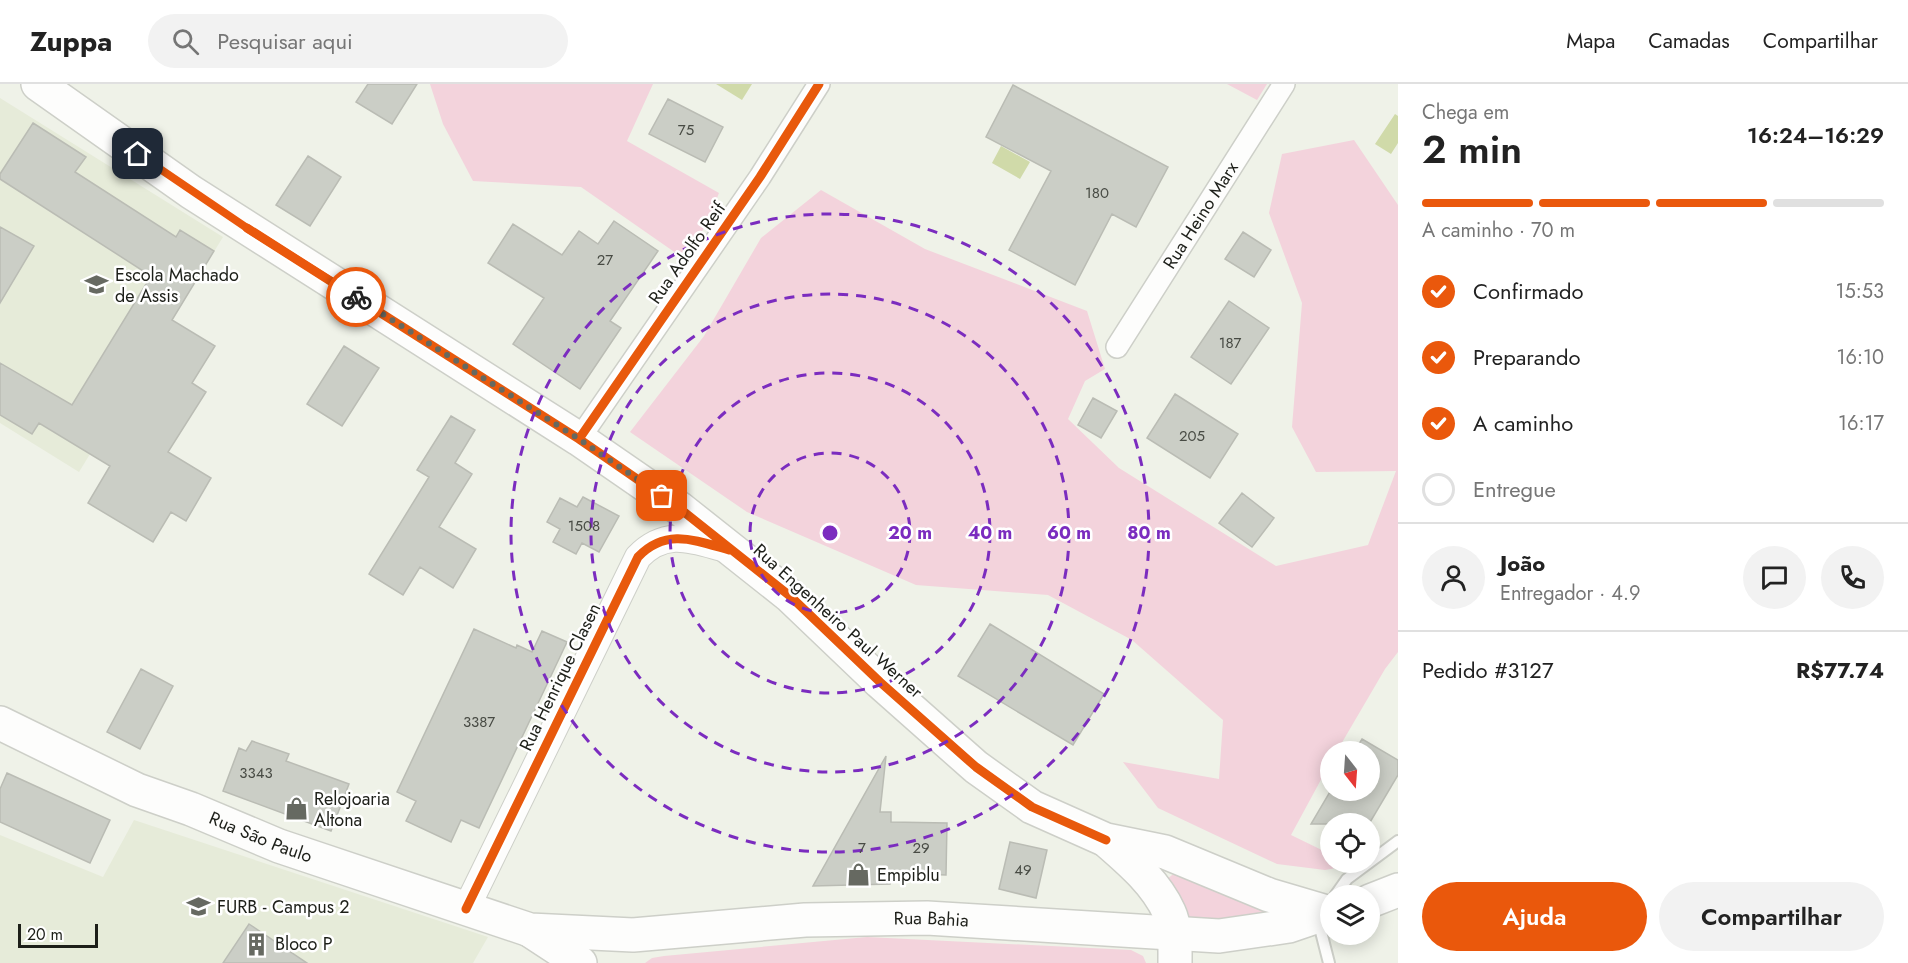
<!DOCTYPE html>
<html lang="pt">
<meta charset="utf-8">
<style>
body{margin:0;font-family:Jost,sans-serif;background:#f2f2f2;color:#222;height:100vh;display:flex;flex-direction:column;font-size:22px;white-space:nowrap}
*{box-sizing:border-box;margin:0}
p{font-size:20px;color:#767676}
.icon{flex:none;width:33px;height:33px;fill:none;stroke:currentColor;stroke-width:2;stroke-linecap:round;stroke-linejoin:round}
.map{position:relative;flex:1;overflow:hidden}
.sheet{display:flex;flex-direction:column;background:#fff;width:510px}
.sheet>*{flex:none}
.needle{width:39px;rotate:163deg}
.fabs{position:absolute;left:1320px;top:657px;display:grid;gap:12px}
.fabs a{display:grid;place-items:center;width:60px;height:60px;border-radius:50%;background:#fff;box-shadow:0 3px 15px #0003;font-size:30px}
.scale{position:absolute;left:18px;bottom:15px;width:80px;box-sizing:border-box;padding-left:6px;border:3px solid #1d1f19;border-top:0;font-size:16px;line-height:21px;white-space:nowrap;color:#1d1f19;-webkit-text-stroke:4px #fff;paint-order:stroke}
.pin{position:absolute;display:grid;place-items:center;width:51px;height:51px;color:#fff;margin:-26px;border-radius:12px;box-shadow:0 3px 9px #0006}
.courier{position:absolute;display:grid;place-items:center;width:60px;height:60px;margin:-30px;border:4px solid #ea580c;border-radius:50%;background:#fff;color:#222;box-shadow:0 2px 8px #0007}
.overview em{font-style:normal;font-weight:600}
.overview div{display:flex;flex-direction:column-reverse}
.overview{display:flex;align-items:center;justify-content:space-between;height:102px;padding:0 24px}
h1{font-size:39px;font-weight:600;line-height:45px}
.bar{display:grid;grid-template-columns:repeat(4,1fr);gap:9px 6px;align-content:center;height:72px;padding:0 24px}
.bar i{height:8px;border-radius:4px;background:#e0e0e0}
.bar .current{background:#ea580c}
.bar p{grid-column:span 4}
.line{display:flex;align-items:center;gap:15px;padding:0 24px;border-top:2px solid #e0e0e0}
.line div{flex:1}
.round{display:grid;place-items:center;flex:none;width:63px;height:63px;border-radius:32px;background:#f2f2f2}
ol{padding:0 24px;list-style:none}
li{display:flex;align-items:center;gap:18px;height:66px}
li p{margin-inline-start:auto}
li .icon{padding:6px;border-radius:50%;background:#ea580c;color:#fff;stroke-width:4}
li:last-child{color:#767676}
li i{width:33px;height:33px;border:3px solid #e0e0e0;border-radius:50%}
.button{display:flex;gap:12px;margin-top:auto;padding:12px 24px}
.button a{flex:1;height:69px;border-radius:36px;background:#ea580c;color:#fff;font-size:24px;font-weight:600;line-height:69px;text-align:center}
.button a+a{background:#f2f2f2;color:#222}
header{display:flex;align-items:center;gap:36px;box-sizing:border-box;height:84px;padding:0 30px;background:#fff;border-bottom:2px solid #e0e0e0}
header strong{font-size:28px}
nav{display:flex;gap:33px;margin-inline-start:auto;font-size:21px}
.search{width:420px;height:54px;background:#f2f2f2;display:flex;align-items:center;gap:15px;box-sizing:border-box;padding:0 21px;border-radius:33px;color:#767676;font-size:22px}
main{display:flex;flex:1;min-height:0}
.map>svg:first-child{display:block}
.built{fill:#e6ebd9}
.green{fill:#f3d3dc}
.water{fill:#d0daa9}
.building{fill:#cbcec6;stroke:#babcb4;stroke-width:1.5}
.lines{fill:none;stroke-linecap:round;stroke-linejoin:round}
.service-casing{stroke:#cdcfc8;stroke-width:14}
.minor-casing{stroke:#cdcfc8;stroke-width:24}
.tertiary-casing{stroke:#cdcfc8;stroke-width:28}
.primary-casing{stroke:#cdcfc8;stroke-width:36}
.service{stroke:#fdfdfc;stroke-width:10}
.minor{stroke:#fdfdfc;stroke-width:21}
.tertiary{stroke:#fdfdfc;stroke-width:26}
.primary{stroke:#fdfdfc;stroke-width:33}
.cycleway-casing{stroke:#fff;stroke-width:13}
.cycleway{stroke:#e8590c;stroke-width:9}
.done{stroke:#666961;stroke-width:6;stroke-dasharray:0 10.8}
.route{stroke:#ea580c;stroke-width:8}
.ring{fill:none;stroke:#7b2cbf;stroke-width:3;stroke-dasharray:10 8}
.labels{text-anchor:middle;stroke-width:5;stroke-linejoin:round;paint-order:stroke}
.number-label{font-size:15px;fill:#484b44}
.street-label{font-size:18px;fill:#1d1f19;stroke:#fff}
.poi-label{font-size:18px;fill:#1d1f19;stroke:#fff;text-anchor:start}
.centre{fill:#7b2cbf;stroke:#fff;stroke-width:3}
.ring-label{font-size:18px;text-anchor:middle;font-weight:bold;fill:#7b2cbf;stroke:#fff;stroke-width:5;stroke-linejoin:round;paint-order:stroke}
</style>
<header>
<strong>Zuppa</strong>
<div class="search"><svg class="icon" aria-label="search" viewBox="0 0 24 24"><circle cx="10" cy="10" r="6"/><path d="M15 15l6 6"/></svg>Pesquisar aqui</div>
<nav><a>Mapa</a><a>Camadas</a><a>Compartilhar</a></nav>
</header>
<main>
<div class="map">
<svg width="1398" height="879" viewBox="0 0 1398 879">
<rect width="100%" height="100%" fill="#eff2e8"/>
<path class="built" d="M0,14l223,139 -144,235 -79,-49z
M134,736l354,117 -15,26h-473v-128l103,42z"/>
<path class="green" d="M430,0h223l-26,57 92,52 -14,34 -22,31 -102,-71 -108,-6 -30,-57z
M1227,0h40l-10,16z
M1354,56l44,65v447l-13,17 -48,82 -7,1v11l-39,72 39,19v8l12,1 -6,5 -11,2 -48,-6 -119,-56 -35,-46 96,17 4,-59 -91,-80 -84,-45 -132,-10 -169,-73 -117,-80 74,-96 57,-98 60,-48 104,59 162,62 18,58 -20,12 -17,38 51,49 157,98 92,-21 28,-74 -80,1 -24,-45 10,-124 -33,-90 13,-59z
M1181,784l114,44 -46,10 -60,-4 -22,-39z
M867,853l264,13 12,6 3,7h-501l7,-5 12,-2z"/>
<path class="water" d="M716,0h36l-10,16z
M1395,30l3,2v27l-7,11 -16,-10z
M1001,62l29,16 -10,17 -28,-16z"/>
<path class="building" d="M368,0h49l-25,40 -36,-22z
M1013,1l155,82 -32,60 -24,-13 -37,71 -66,-35 42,-79 -65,-34z
M668,15l55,28 -18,35 -56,-28z
M33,39l53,34 -11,15 101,65 4,-7 34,21 -42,69 43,26 -23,37 14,9 -38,60 43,26 -25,43 -15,-9 -18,30 -65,-39 22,-37 -71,-43 -7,11 -32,-19v-52l72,42 79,-129 -151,-97v-5z
M308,72l33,21 -31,49 -34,-21z
M614,137l44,30 -48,70 11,7 -41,61 -67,-45 31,-46 -56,-35 25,-39 49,31 17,-24 19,13z
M0,143l34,19 -34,57z
M1243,148l28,18 -17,27 -29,-18z
M1229,217l40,27 -38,56 -40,-27z
M344,262l35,22 -37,58 -35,-22z
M1175,310l63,40 -28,44 -63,-40z
M1093,314l24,13 -16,27 -23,-13z
M451,332l24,14 -20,33 17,11 -33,53 37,22 -23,39 -33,-21 -17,28 -34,-21 60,-97 -12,-7z
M1242,409l32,25 -22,29 -33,-24z
M583,413l36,19 -20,36 -17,-9 -6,11 -23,-12 7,-13 -13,-7 13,-24 17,9z
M990,540l114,70 -31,51 -115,-69z
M474,545l42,19 1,-3 15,7 10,-21 25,11 -88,186 -18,-8 -10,22 -45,-21 10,-20 -19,-9z
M141,585l32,17 -33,63 -33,-17z
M1362,655l36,21v15l-29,49h-58l20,-34h39v-38h-16z
M252,657l37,13 -3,7 63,23 -18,47 -108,-40 16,-43 7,3z
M886,672l-6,56h11v10l56,1 -1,52 -56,-2v11l-77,2z
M7,689l103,47 -20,43 -90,-41v-33z
M1010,758l37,8 -11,48 -37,-9z
M249,840l58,39h-84z"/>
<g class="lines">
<defs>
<path id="service" d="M1335,812l12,-17 51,-38
M1318,836l11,43"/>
<g id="minor">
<path id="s1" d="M1117,263l167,-263"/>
<path d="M579,355l181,-262 59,-93"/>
</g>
<path id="tertiary" d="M466,825l172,-352c28,-29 54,-17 88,-8"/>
<g id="primary">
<path d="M38,0l153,108 388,247 100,69 111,88 90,86 96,85 56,40 74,33 59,12 104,43 61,18"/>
<path id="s2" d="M0,639l137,67 54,19 88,37 251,84 103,5 172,-15 122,-2 292,18 70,-10 41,-14"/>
<path d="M1107,757c23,20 49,42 62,71 7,15 6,35 6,51"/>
<path d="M1370,817l28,-11"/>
<path d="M531,847l49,32"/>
</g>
</defs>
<use href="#service" class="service-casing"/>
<use href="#minor" class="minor-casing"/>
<use href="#tertiary" class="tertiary-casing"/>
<use href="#primary" class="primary-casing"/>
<use href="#service" class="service"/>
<use href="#minor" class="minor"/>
<use href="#tertiary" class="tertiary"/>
<use href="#primary" class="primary"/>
<defs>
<path id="cycleway" d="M247,144l332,211 100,69 111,88 90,86 96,85 56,40 74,33
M579,355l181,-262 59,-93
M466,825l172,-352c28,-29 56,-17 91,-7"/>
</defs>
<use href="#cycleway" class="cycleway-casing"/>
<use href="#cycleway" class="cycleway"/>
</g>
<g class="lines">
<path class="done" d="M356,213l223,142 83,57"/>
<path class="route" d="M138,70l109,74 109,69"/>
</g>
<g class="ring">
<circle cx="830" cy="449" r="80"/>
<circle cx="830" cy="449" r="160"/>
<circle cx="830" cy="449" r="239"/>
<circle cx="830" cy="449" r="319"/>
</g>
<defs>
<symbol id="school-bare" viewBox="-9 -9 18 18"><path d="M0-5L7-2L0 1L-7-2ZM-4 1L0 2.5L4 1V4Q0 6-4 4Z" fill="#666961" stroke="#fff" stroke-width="2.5" paint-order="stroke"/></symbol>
<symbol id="shop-bare" viewBox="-9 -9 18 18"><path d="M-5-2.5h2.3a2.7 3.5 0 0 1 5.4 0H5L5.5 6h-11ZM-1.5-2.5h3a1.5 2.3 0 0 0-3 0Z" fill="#666961" stroke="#fff" stroke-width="2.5" paint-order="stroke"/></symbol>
<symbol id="university-bare" viewBox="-9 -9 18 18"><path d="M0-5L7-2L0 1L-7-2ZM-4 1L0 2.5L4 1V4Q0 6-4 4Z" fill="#666961" stroke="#fff" stroke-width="2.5" paint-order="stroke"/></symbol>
<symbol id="building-bare" viewBox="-9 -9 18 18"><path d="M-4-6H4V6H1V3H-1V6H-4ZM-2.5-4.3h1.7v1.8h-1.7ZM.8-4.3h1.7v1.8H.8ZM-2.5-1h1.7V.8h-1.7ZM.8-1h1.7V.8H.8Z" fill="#666961" stroke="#fff" stroke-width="2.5" paint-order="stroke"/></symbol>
</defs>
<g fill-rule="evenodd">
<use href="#school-bare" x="80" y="184" width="33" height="33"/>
<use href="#shop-bare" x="280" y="708" width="33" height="33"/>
<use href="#shop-bare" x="842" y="774" width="33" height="33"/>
<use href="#university-bare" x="182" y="806" width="33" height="33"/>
<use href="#building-bare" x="240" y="844" width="33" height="33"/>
</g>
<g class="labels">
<g class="number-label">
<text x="686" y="51">75</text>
<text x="1097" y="114">180</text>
<text x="605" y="181">27</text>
<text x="1230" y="264">187</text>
<text x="1192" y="357">205</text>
<text x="584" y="447">1508</text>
<text x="479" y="643">3387</text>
<text x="256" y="694">3343</text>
<text x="862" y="769">7</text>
<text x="921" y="769">29</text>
<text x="1023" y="791">49</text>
</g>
<g class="street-label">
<text dy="6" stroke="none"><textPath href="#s1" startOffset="156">Rua Heino Marx</textPath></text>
<text transform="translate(687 169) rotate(-55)" y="6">Rua Adolfo Reif</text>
<text transform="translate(838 537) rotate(42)" y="6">Rua Engenheiro Paul Werner</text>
<text transform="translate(560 593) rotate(-64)" y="6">Rua Henrique Clasen</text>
<text dy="6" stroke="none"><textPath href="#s2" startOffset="285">Rua São Paulo</textPath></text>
<text dy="6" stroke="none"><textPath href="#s2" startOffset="972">Rua Bahia</textPath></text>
</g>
<g class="poi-label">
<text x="115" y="197">Escola Machado<tspan x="115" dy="21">de Assis</tspan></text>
<text x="314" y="721">Relojoaria<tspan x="314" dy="21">Altona</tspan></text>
<text x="877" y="797">Empiblu</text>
<text x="217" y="829">FURB - Campus 2</text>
<text x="275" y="866">Bloco P</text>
</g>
</g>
<circle cx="830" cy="449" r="9" class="centre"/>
<g class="ring-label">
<text x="910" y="455">20 m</text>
<text x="990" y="455">40 m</text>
<text x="1069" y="455">60 m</text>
<text x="1149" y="455">80 m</text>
</g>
</svg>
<div class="fabs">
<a><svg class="needle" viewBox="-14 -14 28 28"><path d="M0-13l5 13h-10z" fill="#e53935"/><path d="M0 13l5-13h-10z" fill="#767676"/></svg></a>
<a><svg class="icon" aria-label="locate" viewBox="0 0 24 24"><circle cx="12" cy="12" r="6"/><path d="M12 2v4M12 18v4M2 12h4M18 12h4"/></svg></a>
<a><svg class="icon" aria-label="layers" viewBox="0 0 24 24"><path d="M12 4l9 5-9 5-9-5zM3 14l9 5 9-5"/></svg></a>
</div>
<div class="scale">20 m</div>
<div class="pin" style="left:662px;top:412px;background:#ea580c"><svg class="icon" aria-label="bag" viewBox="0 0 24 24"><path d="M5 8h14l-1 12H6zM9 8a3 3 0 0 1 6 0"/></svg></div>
<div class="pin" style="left:138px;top:70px;background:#1f2937"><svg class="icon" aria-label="home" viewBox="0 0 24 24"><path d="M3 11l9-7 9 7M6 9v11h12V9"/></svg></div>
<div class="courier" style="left:356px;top:213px"><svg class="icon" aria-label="bike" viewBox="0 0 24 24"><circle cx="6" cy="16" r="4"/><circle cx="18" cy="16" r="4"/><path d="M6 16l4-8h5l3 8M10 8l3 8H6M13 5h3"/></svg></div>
</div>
<section class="sheet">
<div class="overview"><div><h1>2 min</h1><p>Chega em</p></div><em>16:24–16:29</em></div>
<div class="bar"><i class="current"></i><i class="current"></i><i class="current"></i><i></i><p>A caminho · 70 m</p></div>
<ol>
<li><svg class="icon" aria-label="check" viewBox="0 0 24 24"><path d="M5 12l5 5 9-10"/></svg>Confirmado<p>15:53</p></li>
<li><svg class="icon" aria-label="check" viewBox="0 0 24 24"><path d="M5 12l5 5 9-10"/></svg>Preparando<p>16:10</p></li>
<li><svg class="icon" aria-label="check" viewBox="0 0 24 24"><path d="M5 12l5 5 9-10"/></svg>A caminho<p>16:17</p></li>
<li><i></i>Entregue</li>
</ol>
<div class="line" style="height:108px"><a class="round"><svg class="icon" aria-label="person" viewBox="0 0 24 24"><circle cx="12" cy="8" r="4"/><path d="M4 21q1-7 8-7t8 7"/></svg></a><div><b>João</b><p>Entregador · 4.9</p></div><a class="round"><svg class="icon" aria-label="chat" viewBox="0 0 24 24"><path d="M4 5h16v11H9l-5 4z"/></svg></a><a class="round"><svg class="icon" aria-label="phone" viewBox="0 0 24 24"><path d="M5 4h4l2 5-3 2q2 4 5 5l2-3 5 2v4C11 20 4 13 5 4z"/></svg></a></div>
<div class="line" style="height:78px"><div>Pedido #3127</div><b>R$77.74</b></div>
<div class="button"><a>Ajuda</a><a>Compartilhar</a></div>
</section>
</main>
